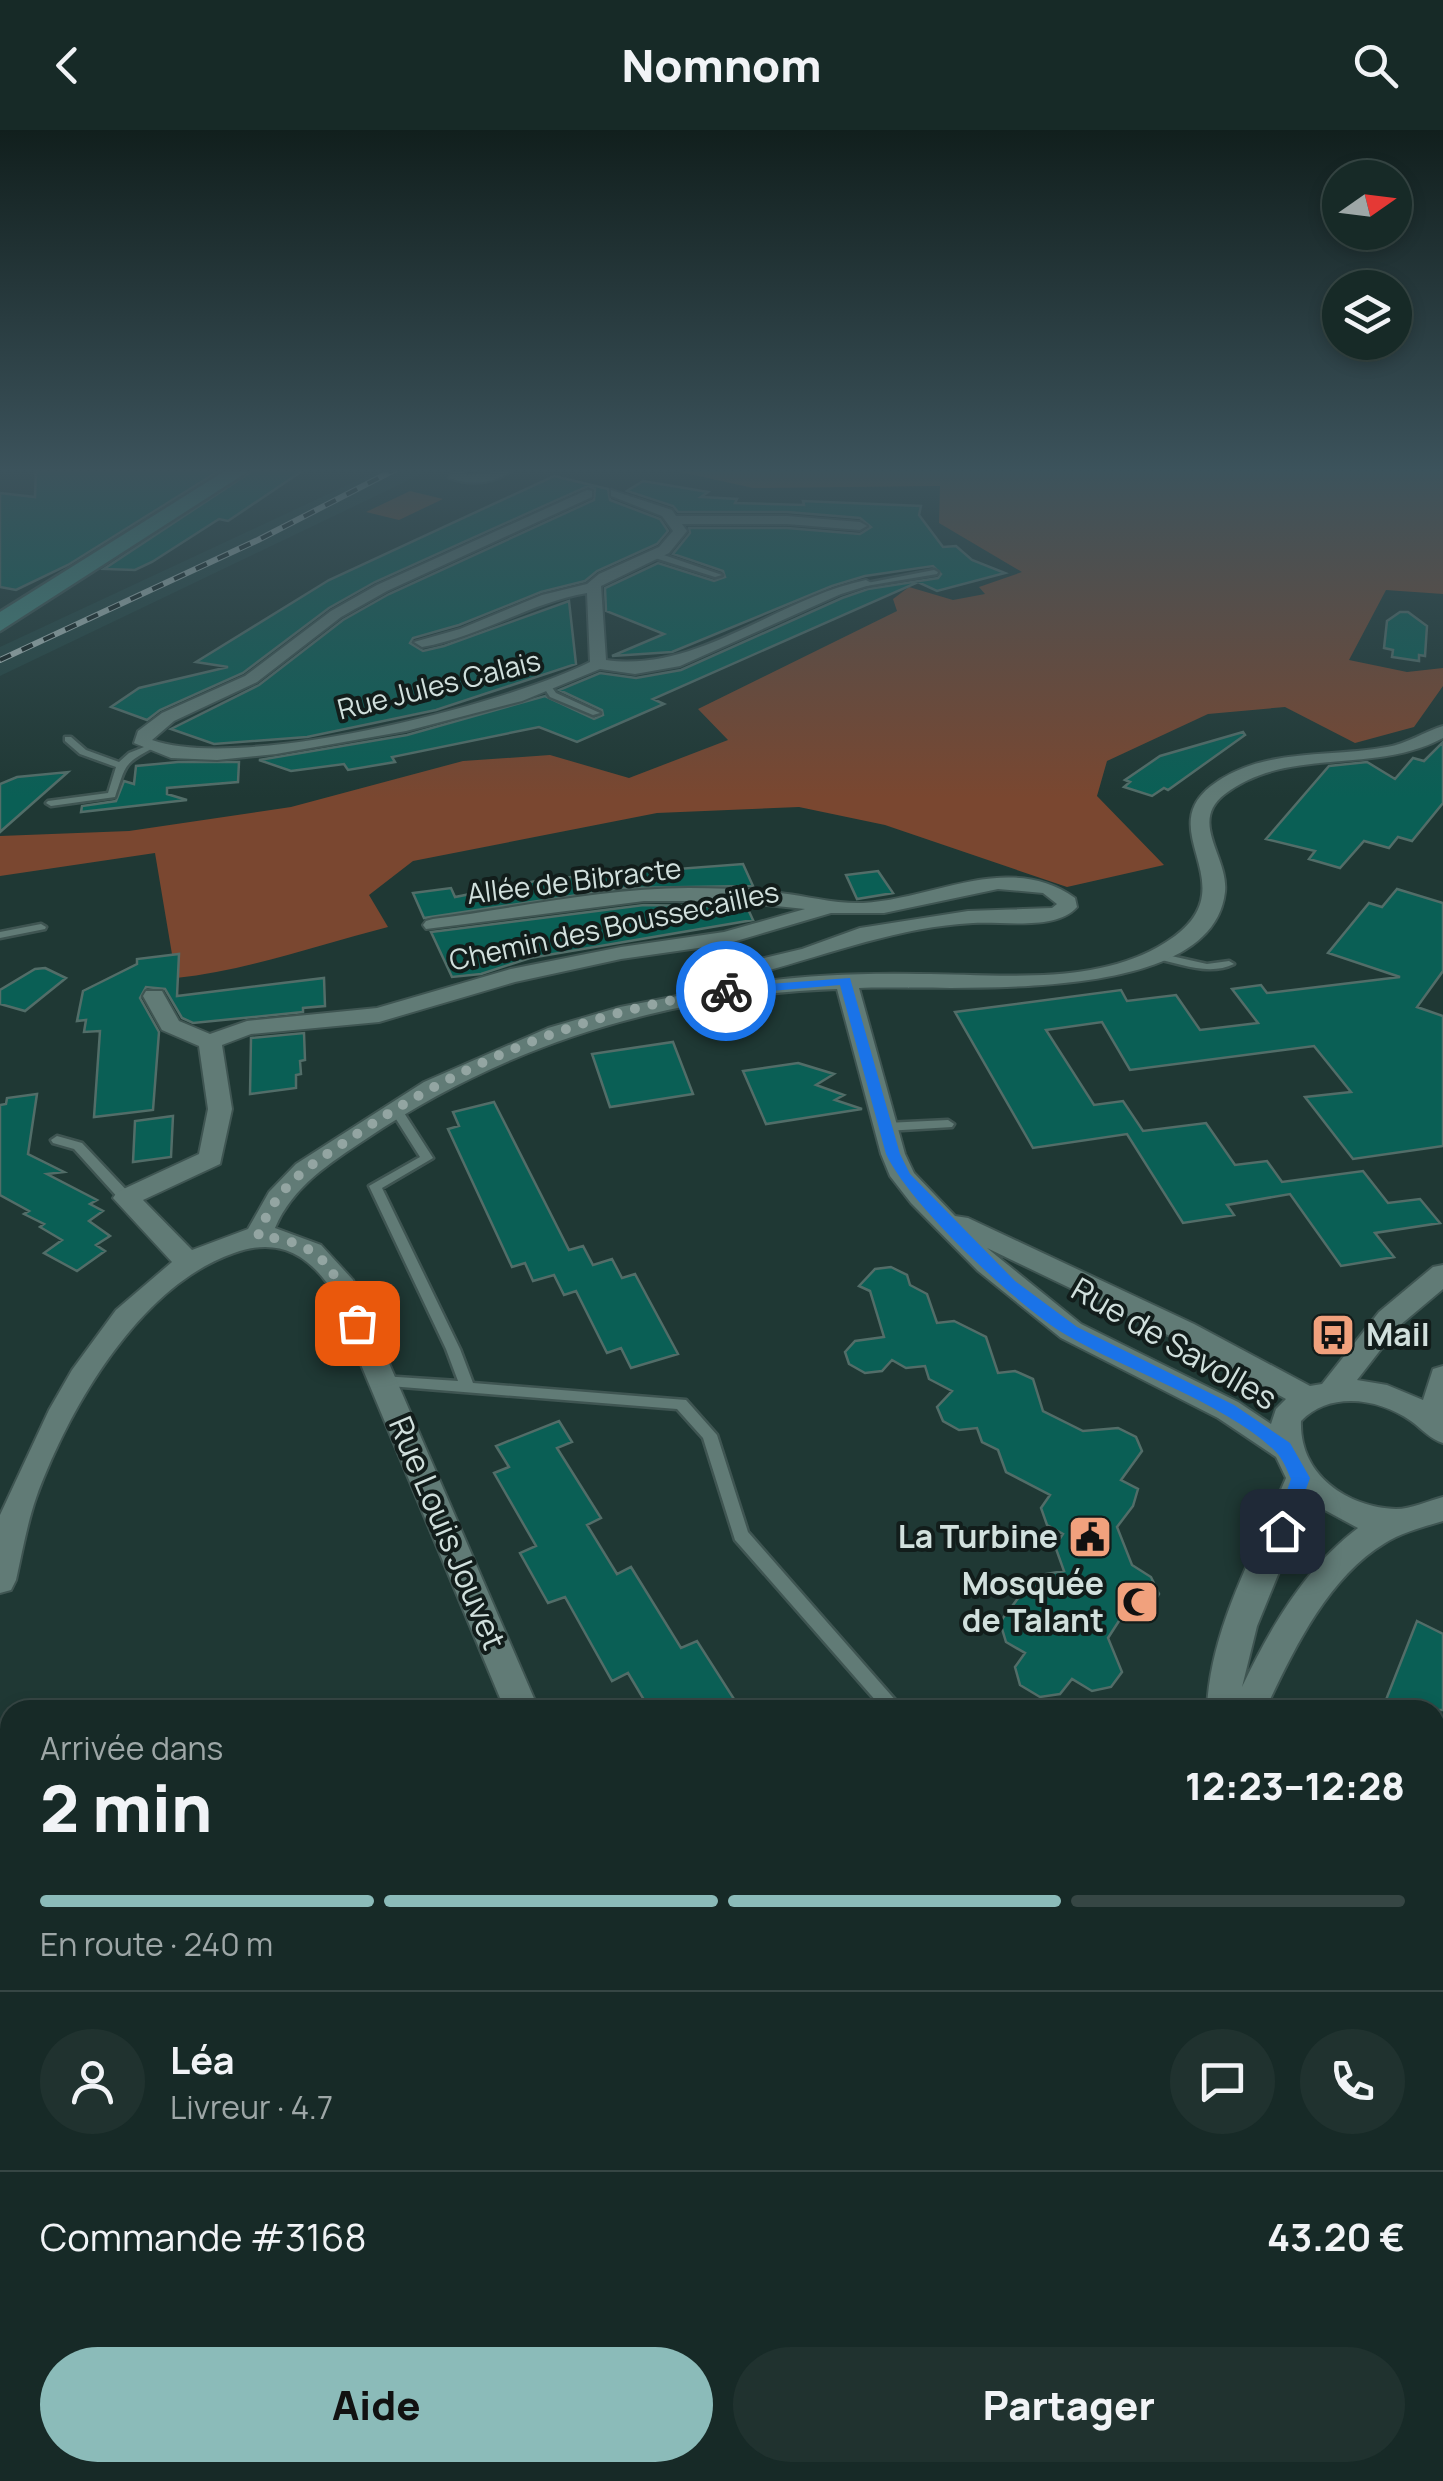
<!DOCTYPE html>
<html lang="fr">
<meta charset="utf-8">
<style>
body{margin:0;font-family:Manrope,sans-serif;background:#20322f;color:#f1f3f6;height:100vh;display:flex;flex-direction:column;font-size:38px;white-space:nowrap}
*{box-sizing:border-box;margin:0}
p{font-size:32px;color:#9ea7a7}
.icon{flex:none;width:55px;height:55px;fill:none;stroke:currentColor;stroke-width:2;stroke-linecap:round;stroke-linejoin:round}
.map{position:relative;flex:1;overflow:hidden}
.drawer{position:absolute;left:0px;top:1570px;width:1445px;height:782px;display:flex;flex-direction:column;background:#172a27;border-radius:30px 30px 0 0;box-shadow:0 5px 15px #0003,0 0 0 2px #364644}
.drawer>*{flex:none}
.needle{width:65px;rotate:76deg}
.fabs{position:absolute;left:1322px;top:30px;display:grid;gap:20px}
.fabs a{display:grid;place-items:center;width:90px;height:90px;border-radius:50%;background:#172a27;box-shadow:0 5px 15px #0003,0 0 0 2px #364644;font-size:50px}
.pin{position:absolute;display:grid;place-items:center;width:85px;height:85px;color:#fff;margin:-42px;border-radius:20px;box-shadow:0 5px 15px #0006}
.courier{position:absolute;display:grid;place-items:center;width:100px;height:100px;margin:-50px;border:8px solid #1a73e8;border-radius:50%;background:#fff;color:#222;box-shadow:0 2px 12px #0007}
.summary em{font-style:normal;font-weight:800}
.summary div{display:flex;flex-direction:column-reverse}
.summary{display:flex;align-items:center;justify-content:space-between;height:170px;padding:0 40px}
h1{font-size:65px;font-weight:800;line-height:75px}
.bar{display:grid;grid-template-columns:repeat(4,1fr);gap:15px 10px;align-content:center;height:120px;padding:0 40px}
.bar i{height:12px;border-radius:8px;background:#364644}
.bar .active{background:#8bbbb9}
.bar p{grid-column:span 4}
.line{display:flex;align-items:center;gap:25px;padding:0 40px;border-top:2px solid #364644}
.line div{flex:1}
.round{display:grid;place-items:center;flex:none;width:105px;height:105px;border-radius:52px;background:#20322f}
.cta{display:flex;gap:20px;margin-top:auto;padding:20px 40px}
.cta a{flex:1;height:115px;border-radius:60px;background:#8bbbb9;color:#111;font-size:40px;font-weight:800;line-height:115px;text-align:center}
.cta a+a{background:#20322f;color:#f1f3f6}
header{display:flex;justify-content:space-between;align-items:center;height:130px;padding:0 40px;background:#172a27;font-size:45px;font-weight:800}
.map>svg:first-child{display:block}
.built{fill:#244541}
.green{fill:#7a4730}
.building{fill:#0a5f55;stroke:#526d68;stroke-width:2.5}
.lines{fill:none;stroke-linecap:round;stroke-linejoin:round}
.lane-casing{stroke:#3f5552;stroke-width:5}
.street-casing{stroke:#3f5552;stroke-width:4}
.primary-casing{stroke:#3f5552;stroke-width:5}
.lane{fill:#617b76;fill-rule:evenodd}
.street{fill:#617b76;fill-rule:evenodd}
.primary{fill:#45897f;fill-rule:evenodd}
.rail-casing{stroke:#b6c6c3;stroke-width:6}
.rail{stroke:#121d1b;stroke-width:4;stroke-dasharray:12;stroke-linecap:butt}
.route{fill:#1a73e8}
.done{stroke:#93a5a2;stroke-width:10;stroke-dasharray:0 18}
.labels{text-anchor:middle;stroke-width:8;stroke-linejoin:round;paint-order:stroke}
.far-street-label{font-size:28px;fill:#d1e0dd;stroke:#121d1b}
.poi-label{font-size:32px;font-weight:bold;fill:#d1e0dd;stroke:#121d1b;text-anchor:end}
.street-label{font-size:32px;fill:#d1e0dd;stroke:#121d1b}
</style>
<header><svg class="icon" aria-label="back" viewBox="0 0 24 24"><path d="M15 5l-7 7 7 7"/></svg>Nomnom<svg class="icon" aria-label="search" viewBox="0 0 24 24"><circle cx="10" cy="10" r="6"/><path d="M15 15l6 6"/></svg></header>
<div class="map">
<svg width="1443" height="2351" viewBox="0 0 1443 2351">
<rect width="100%" height="100%" fill="#1f3834"/>
<path class="built" d="M382,339h50l-432,207v-29z"/>
<path class="green" d="M667,339h776v125l-57,-4 -37,70 58,12 36,-4v18l-29,41 -59,16 -70,-36 -77,7 -101,47 -10,35 67,69 -97,22 -182,-62 -86,-18 -142,6 -244,48 -44,34 19,32c-70,18 -140,43 -212,51l-21,-125 -155,23v-40l129,-5 162,-24 172,-46 87,-6 79,23 99,-38 -30,-31 199,-98 -4,-12 16,-12 44,13 32,-6 -6,-7 43,-15 -83,-49 1,-37 -187,2z
M410,361l33,8 -44,21 -33,-8z"/>
<path class="building" d="M36,339h186l-154,96 -52,25 -16,-3v-94l35,4z
M255,339h50l-77,52 -9,-2 -67,43 -17,8 -31,-1z
M554,346l54,13 2,11 50,19 8,12 -11,13 -60,27 -12,10 -44,11 -82,33 -46,13 -3,5 13,8 21,-5 125,-45 7,63 -140,46 -129,27 -93,7 -43,-15 88,-44 84,-65 46,-26 205,-94 1,-11 -7,-3 -213,96 -46,26 -86,65 -83,37 -13,10 -36,-13 28,-19 89,-21 -32,-5 133,-82z
M643,351l65,11 -7,5 36,2 -2,4 69,2 -1,-4 118,5 -2,9 24,32 13,-1 16,14 33,13 -68,18 -19,-9 -265,117 11,5 -87,38 -38,-15 -147,30 3,5 -47,8 -4,-6 -53,7 -32,-11 148,-25 138,-39 49,23 9,-4 -1,-5 -43,-20 41,-17 36,5 45,-8 161,-72 26,-9 70,-11 3,-4 -8,-8 -68,10 -33,10 -160,66 -60,4 52,-22 -58,-23 -1,-23 53,-25 56,18 11,-4 -2,-6 -50,-17 17,-21 -1,-5h98l73,6 11,-7 -11,-9 -73,-6h-109l-5,-6 -46,-15z
M1400,482h8l19,14 -2,30 -6,-1v6l-27,-4 1,-7 -9,-2 3,-27z
M1243,602l2,3 -77,55 -4,-2 -12,8 -28,-9 6,-5 -5,-2 35,-24z
M1443,612v61l-31,38 -14,-4 -9,11 -25,-7 -24,27 -31,-9 6,-8 -49,-12 63,-73 38,-4 28,17 18,-21 11,3z
M178,632h61l-1,20 -71,6v6l20,6 -106,12 1,-6 34,-5 8,-20 10,3 2,-18z
M68,642l-68,60v-48l17,-7z
M743,734l10,22 -129,2 -200,30 -11,-25 38,-5 4,9 91,-18z
M878,741l15,22 -36,6 -11,-24z
M1397,759l46,14v68l-26,36 26,9v130l-90,13 -48,-62 46,-5 -37,-46 -184,24 -28,-48 -56,8 48,75 29,-4 20,30 63,-8 29,42 32,-4 15,21 81,-11 25,32 32,-4 20,24 -65,10 19,24 -53,9 -51,-72 -63,11 7,10 -51,8 -56,-89 -94,14 -78,-136 166,-22 6,11 49,-6 24,35 58,-7 -26,-34 29,-4 6,8 133,-16 -72,-24 41,-50 13,4z
M644,775l103,2 6,13 -223,38 -49,16 -29,3 -21,-45z
M179,824l-2,42 147,-18 1,28 -22,2v4l-110,11 -11,-5 -17,-29 -19,-2 -6,11 19,34 -6,78 -59,7 6,-86 -16,1 2,-12 -9,1 6,-30 54,-27v-5z
M45,838l21,10 -41,33 -25,-7v-14l35,-21z
M304,903l1,27 -5,1 1,13 -5,1v13l-46,6 1,-56z
M673,912l20,52 -83,13 -18,-53z
M798,933l36,11 -18,11 28,10 -9,5 27,9 -96,15 -23,-53z
M37,964l-9,60 36,18 -17,2 50,26 -7,4 13,7 -14,10 21,15 -14,9 9,6 -28,20 -33,-18 18,-13 -22,-13 4,-3 -20,-10 5,-3 -29,-16v-90l6,-1 1,-6z
M494,972l75,148 14,-4 10,19 19,-6 10,19 13,-4 43,80 -47,14 -10,-20 -14,5 -31,-62 -12,4 -10,-20 -21,6 -8,-18 -13,4 -64,-138 11,-3 -6,-14z
M173,986l-2,41 -38,5 2,-41z
M891,1137l16,8 3,10 17,9 10,29 17,-2 32,16 12,36 17,-2 18,8 10,32 40,20 35,-3 18,9 6,14 -21,29 17,9 -5,17 -16,21 15,38 19,12 8,17 -9,15 -24,1 -18,28 14,34 -11,15 -19,4 -20,-12 -12,15 -20,3 -20,-12 -5,-18 10,-14 -19,-11 -6,-20 35,-46 29,-5 -9,-25 8,-12 -16,-9 -6,-17 9,-13 -44,-23 -8,-22 -16,-8 -5,-14 -18,2 -16,-9 -6,-14 15,-16 -23,-12 -4,-13 -19,2 -14,-8 -10,11 -17,2 -16,-9 -4,-12 10,-11 29,-4 -14,-46 -11,-5 16,-17z
M559,1291l13,21 -15,6 44,70 -14,7 30,49 14,-7 50,81 16,-7 44,69h-91l-22,-37 -16,8 -47,-84 -17,6 -28,-50 16,-7 -42,-73 15,-6 -13,-21z
M1417,1491l26,13v76h-61z"/>
<g class="lines">
<defs>
<path id="lane" d="M652,423h6l64,22 -7,2 -63,-20z
M934,440l4,2 -1,2 -71,12 -4,-2z
M545,556h6l5,7 44,20 -7,2 -43,-18 -6,-9z
M65,607h6l15,13 33,12 10,-9 20,-8 4,3c-30,16 -27,17 -38,49l-64,9 -5,-3 2,-2 60,-8 8,-26 -36,-13 -15,-13z
M41,794l5,3 -1,2 -45,9v-6z
M1158,823l49,11 22,-3 5,3c-24,12 -54,0 -80,-6l-1,-2z
M395,974l4,1 34,53 -51,30 78,161 13,34 213,17 31,35 31,97 156,178h-20l-149,-170 -32,-102 -26,-29 -300,-24 -2,-4 2,-4 5,-1 76,5 -12,-32 -77,-163 51,-29 -31,-49z
M948,990l6,4 -2,3 -66,4 -6,-4 6,-4z
M57,1006l25,7 49,52 1,3 -1,3h-10l-47,-52 -21,-6 -2,-3z"/>
<path id="street" d="M453,339h13l-3,5c18,4 33,-6 51,-5 -19,15 -42,17 -65,9z
M611,360l61,20 4,6h111l73,6 7,4 -7,4 -73,-6h-105l5,7 -18,22 -68,33 5,74c92,13 172,-62 260,-80l7,4 -32,10 -161,72 -45,8 -35,-5 -78,32 -116,30 -130,23 -59,6 -46,-2 -37,-15 4,-12 24,-18 83,-37 86,-65 46,-26 210,-95 5,1v6l-205,94 -46,26 -84,65 -83,39 -22,19c90,32 352,-35 438,-78l-3,-69c-58,10 -107,44 -165,54l-8,-5 46,-13 82,-34 45,-11 12,-10 60,-27 14,-16 -11,-15 -51,-20z
M1443,596v12c-68,37 -156,8 -218,56 -37,28 4,63 0,98 -13,118 -285,92 -366,96l46,166 9,19 41,43 13,2 226,106 116,62 12,-2 57,-72 54,-45 10,-2v24l-44,37 -42,54 30,5 36,15 10,-31 10,-3v77c-13,-4 -21,-14 -32,-22 -33,-23 -81,-30 -110,0 -2,53 45,86 95,88 15,0 32,-8 47,-12v24c-20,6 -40,11 -58,22 -58,35 -92,108 -120,167h-58c3,-82 48,-158 79,-232l-10,-21 -58,-39 -157,-80 -83,-67 -67,-68 -21,-27 -9,-22 -44,-165c-170,6 -330,55 -471,150 -36,24 -73,47 -91,89l46,17 32,35 186,430h-34l-178,-427c-25,-34 -55,-44 -93,-30 -95,33 -165,155 -198,245 -9,26 -14,55 -20,82l-5,10 -11,3v-78l49,-105 23,-40 44,-60 56,-48 -59,-64 4,-6 82,-38 9,-45 -9,-63 -37,-16 -19,-34 3,-5h16l17,30 31,13 37,-13 130,-13 134,-39 110,-22 103,-15 81,-23 -78,-8h-83l-218,28 -3,-4 3,-4 7,-2c85,-11 170,-31 256,-31 30,0 61,1 91,5 27,3 55,11 83,10 71,-4 147,-52 212,-5l2,9c-21,24 -74,14 -104,16 -78,4 -151,34 -226,53l-2,8c57,-9 116,-11 174,-10 76,0 170,12 239,-27 100,-56 -9,-113 53,-161 51,-39 117,-28 176,-39 20,-3 36,-15 56,-21zM998,759l45,4 14,11 -5,4 -84,3 -108,17 -58,21 -71,17 -9,14 2,7 -104,20 -72,21 -124,54 -128,82 -27,28 -21,37 -56,21 -49,-50 77,-36 12,-55 -10,-64 29,-11 128,-12 136,-40 106,-23 105,-15 105,-31h53zM987,1118l187,90 112,61 -10,10 -5,15 -33,-22 -157,-78zM1308,1371l50,27c-54,41 -87,99 -116,159l15,-61z
M0,1656l10,4v64l-10,-3z
M1435,2202l8,2v46l-8,-2z
M411,2342h52l3,9h-51z"/>
<path id="primary" d="M228,339h24l-252,162v-19z"/>
</defs>
<use href="#lane" class="lane-casing"/>
<use href="#street" class="street-casing"/>
<use href="#primary" class="primary-casing"/>
<use href="#lane" class="lane"/>
<use href="#street" class="street"/>
<use href="#primary" class="primary"/>
<defs>
<path id="rail" d="M0,530l258,-120 138,-71"/>
</defs>
<use href="#rail" class="rail-casing"/>
<use href="#rail" class="rail"/>
</g>
<linearGradient id="sky" x2="0" y2="1"><stop stop-color="#111f1d"/><stop offset="0.51" stop-color="#3c535c"/><stop offset="1" stop-color="#3c535c" stop-opacity="0"/></linearGradient>
<rect width="1443" height="668" fill="url(#sky)"/>
<path class="route" d="M850,848l50,176 10,20 105,107 62,46 157,78 56,38 20,35 -21,58h-13l-3,-5 18,-52c-4,-9 -8,-20 -15,-27 -47,-47 -148,-81 -208,-116 -49,-28 -159,-132 -182,-182l-46,-169 -114,10 -7,-4 7,-4z"/>
<g class="lines">
<path class="done" d="M357,1193c-24,-56 -34,-81 -99,-87 20,-55 54,-71 99,-102 112,-76 235,-124 369,-143"/>
</g>
<defs>
<symbol id="bus-square" viewBox="-11 -11 22 22"><rect x="-9" y="-9" width="18" height="18" rx="4" fill="#f1a17d" stroke="#121d1b"/><path d="M-5-6H5V4H4V6H2V4H-2V6H-4V4H-5ZM-3.5-4V0h7V-4ZM-3.5 1.2v1.5H-2V1.2ZM2 1.2v1.5H3.5V1.2Z" fill="#111"/></symbol>
<symbol id="civic-square" viewBox="-11 -11 22 22"><rect x="-9" y="-9" width="18" height="18" rx="4" fill="#f1a17d" stroke="#121d1b"/><path d="M-.6-6.5H3V-4.5H.6V-3L4-1V1h2V6H-6V1h2V-1L-.6-3ZM-1.2 2.5V6h2.4V2.5Z" fill="#111"/></symbol>
<symbol id="mosque-square" viewBox="-11 -11 22 22"><rect x="-9" y="-9" width="18" height="18" rx="4" fill="#f1a17d" stroke="#121d1b"/><path d="M3.5-4.9A6 6 0 1 0 3.5 4.9A5 5 0 1 1 3.5-4.9Z" fill="#111"/></symbol>
</defs>
<g fill-rule="evenodd">
<use href="#bus-square" x="1308" y="1180" width="50" height="50"/>
<use href="#civic-square" x="1065" y="1382" width="50" height="50"/>
<use href="#mosque-square" x="1112" y="1447" width="50" height="50"/>
</g>
<g class="labels">
<g class="far-street-label">
<text transform="translate(439 555) rotate(-14)" y="10">Rue Jules Calais</text>
<text transform="translate(574 751) rotate(-7)" y="10">Allée de Bibracte</text>
<text transform="translate(614 796) rotate(-12)" y="10">Chemin des Boussecailles</text>
</g>
<g class="poi-label">
<text x="1366" y="1216" text-anchor="start">Mail</text>
<text x="1058" y="1418">La Turbine</text>
<text x="1104" y="1465">Mosquée<tspan x="1104" dy="37">de Talant</tspan></text>
</g>
<g class="street-label">
<text transform="translate(1174 1214) rotate(30)" y="11">Rue de Savolles</text>
<text transform="translate(447 1403) rotate(67)" y="11">Rue Louis Jouvet</text>
</g>
</g>
</svg>
<div class="fabs">
<a><svg class="needle" viewBox="-14 -14 28 28"><path d="M0-13l5 13h-10z" fill="#e53935"/><path d="M0 13l5-13h-10z" fill="#9ea7a7"/></svg></a>
<a><svg class="icon" aria-label="layers" viewBox="0 0 24 24"><path d="M12 4l9 5-9 5-9-5zM3 14l9 5 9-5"/></svg></a>
</div>
<div class="pin" style="left:357px;top:1193px;background:#ea580c"><svg class="icon" aria-label="bag" viewBox="0 0 24 24"><path d="M5 8h14l-1 12H6zM9 8a3 3 0 0 1 6 0"/></svg></div>
<div class="pin" style="left:1282px;top:1401px;background:#1f2937"><svg class="icon" aria-label="home" viewBox="0 0 24 24"><path d="M3 11l9-7 9 7M6 9v11h12V9"/></svg></div>
<div class="courier" style="left:726px;top:861px"><svg class="icon" aria-label="bike" viewBox="0 0 24 24"><circle cx="6" cy="16" r="4"/><circle cx="18" cy="16" r="4"/><path d="M6 16l4-8h5l3 8M10 8l3 8H6M13 5h3"/></svg></div>
<section class="drawer">
<div class="summary"><div><h1>2 min</h1><p>Arrivée dans</p></div><em>12:23–12:28</em></div>
<div class="bar"><i class="active"></i><i class="active"></i><i class="active"></i><i></i><p>En route · 240 m</p></div>
<div class="line" style="height:180px"><a class="round"><svg class="icon" aria-label="person" viewBox="0 0 24 24"><circle cx="12" cy="8" r="4"/><path d="M4 21q1-7 8-7t8 7"/></svg></a><div><b>Léa</b><p>Livreur · 4.7</p></div><a class="round"><svg class="icon" aria-label="chat" viewBox="0 0 24 24"><path d="M4 5h16v11H9l-5 4z"/></svg></a><a class="round"><svg class="icon" aria-label="phone" viewBox="0 0 24 24"><path d="M5 4h4l2 5-3 2q2 4 5 5l2-3 5 2v4C11 20 4 13 5 4z"/></svg></a></div>
<div class="line" style="height:130px"><div>Commande #3168</div><b>43.20 €</b></div>
<div class="cta"><a>Aide</a><a>Partager</a></div>
</section>
</div>
